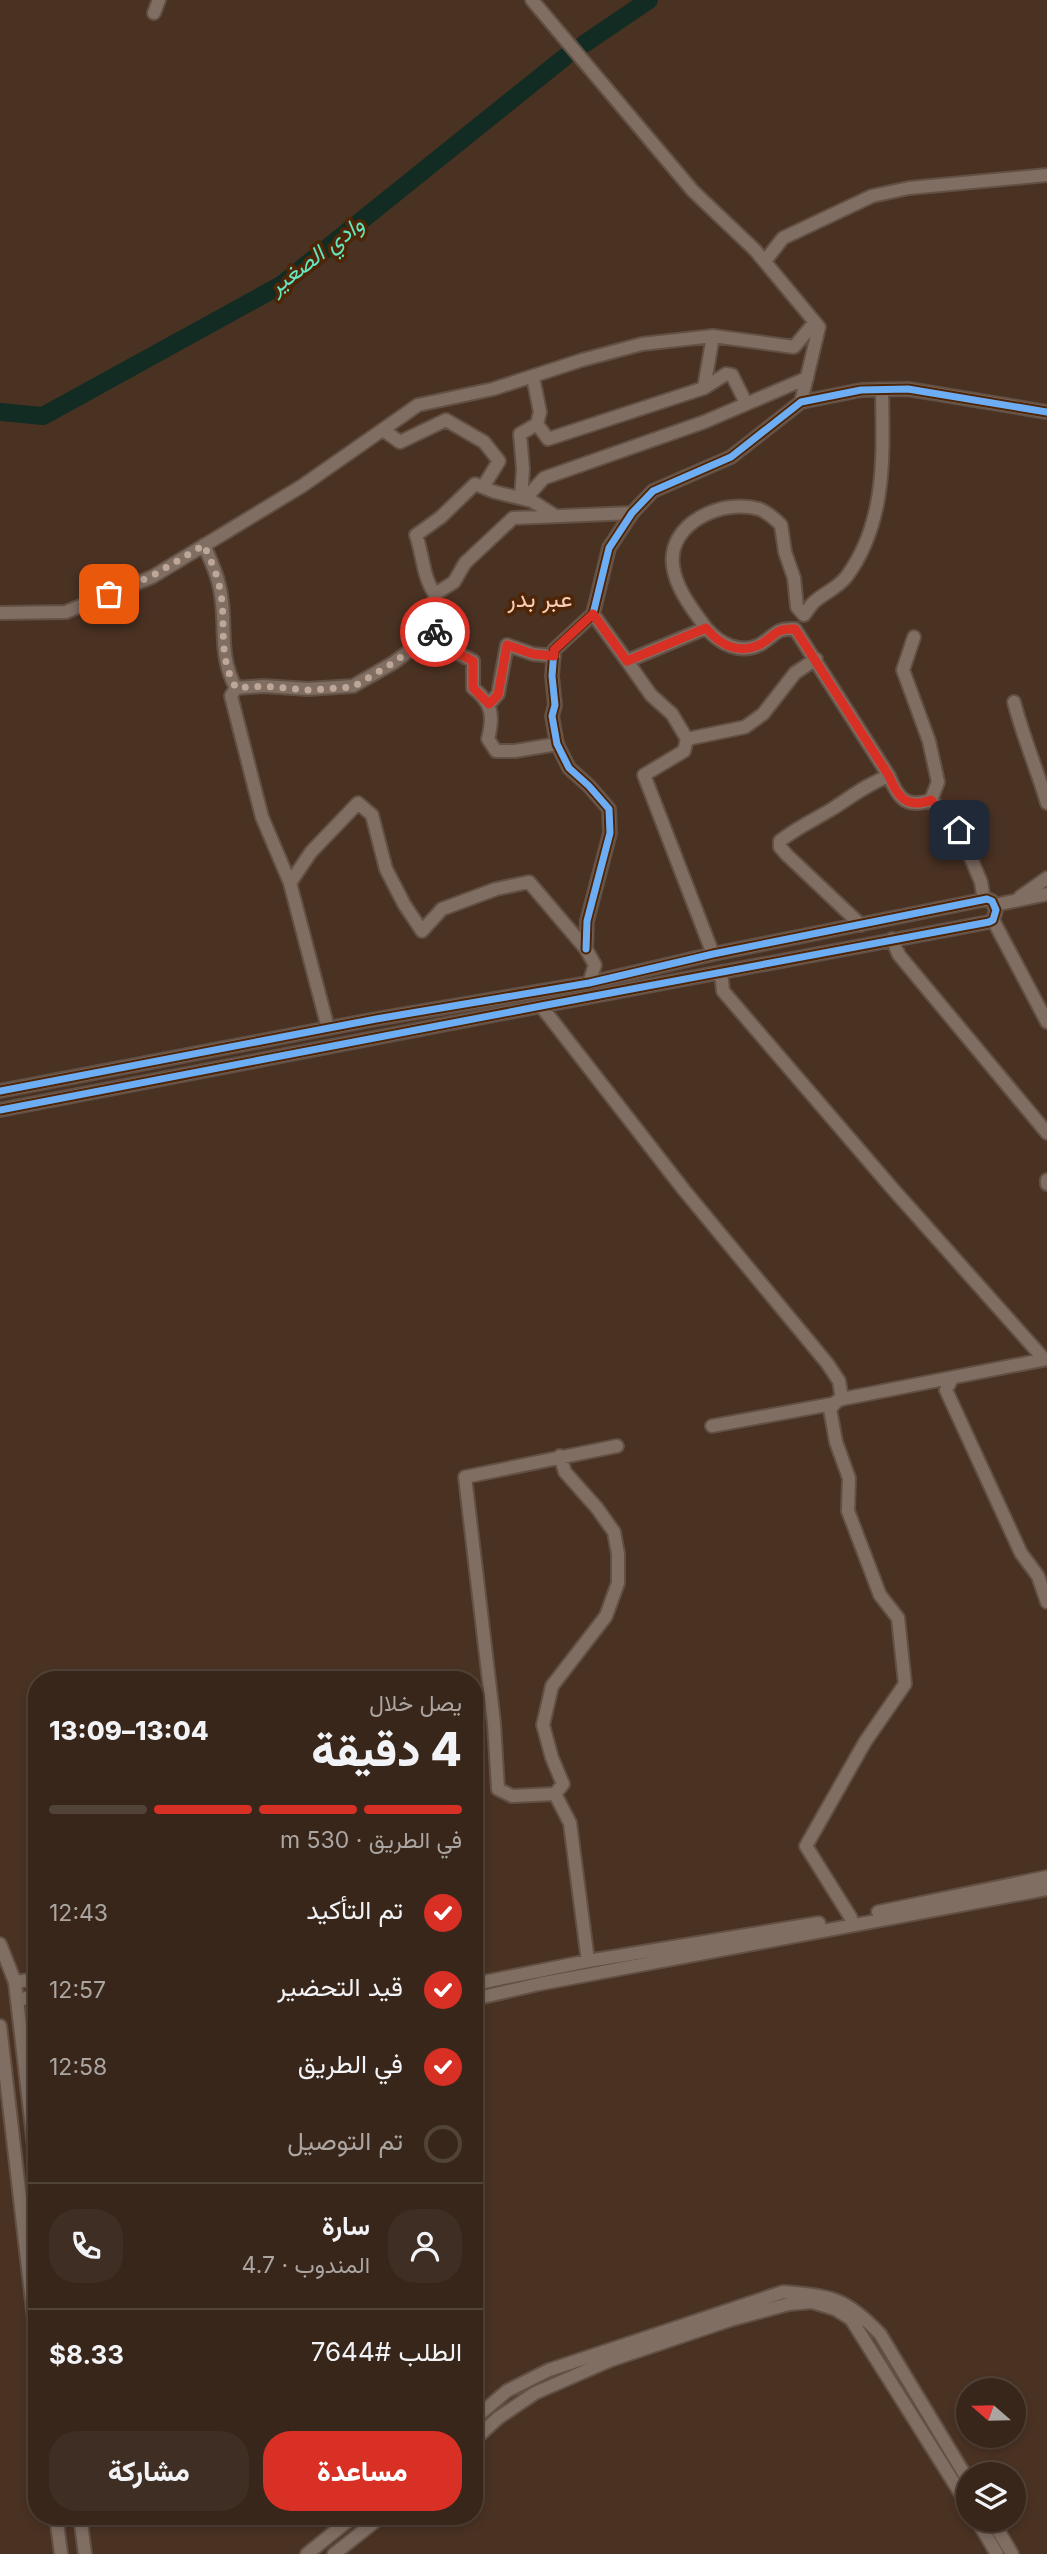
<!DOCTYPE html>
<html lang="ar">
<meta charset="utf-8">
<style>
body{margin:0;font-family:Inter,Vazirmatn,sans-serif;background:#3f2e23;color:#f1f3f6;direction:rtl;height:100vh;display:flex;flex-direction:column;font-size:26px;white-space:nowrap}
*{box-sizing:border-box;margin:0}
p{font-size:23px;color:#aba5a2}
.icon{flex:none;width:38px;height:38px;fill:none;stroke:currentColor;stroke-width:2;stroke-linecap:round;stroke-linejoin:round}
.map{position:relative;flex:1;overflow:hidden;direction:ltr}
.details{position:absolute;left:28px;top:1671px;width:455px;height:854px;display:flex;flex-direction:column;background:#38261a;border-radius:28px;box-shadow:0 4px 10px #0003,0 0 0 2px #524339;direction:rtl}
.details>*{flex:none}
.needle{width:46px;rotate:290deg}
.tools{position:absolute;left:956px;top:2378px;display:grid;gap:14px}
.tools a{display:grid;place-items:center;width:70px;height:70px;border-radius:50%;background:#38261a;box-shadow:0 4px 10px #0003,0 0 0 2px #524339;font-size:35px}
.pin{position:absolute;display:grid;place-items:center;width:60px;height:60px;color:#fff;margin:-30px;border-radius:14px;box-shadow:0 4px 10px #0006}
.courier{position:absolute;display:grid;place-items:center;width:70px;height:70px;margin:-35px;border:5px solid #d93025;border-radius:50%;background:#fff;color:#222;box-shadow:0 2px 9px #0007}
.summary em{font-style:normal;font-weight:800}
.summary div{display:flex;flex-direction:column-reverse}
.summary{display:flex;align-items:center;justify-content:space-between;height:119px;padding:0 21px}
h1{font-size:46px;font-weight:800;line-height:52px}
.bar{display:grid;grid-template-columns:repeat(4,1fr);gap:10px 7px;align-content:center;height:84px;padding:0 21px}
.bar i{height:9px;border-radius:5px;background:#524339}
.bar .current{background:#d93025}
.bar p{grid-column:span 4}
.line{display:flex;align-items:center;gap:18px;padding:0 21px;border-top:2px solid #524339}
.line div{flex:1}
.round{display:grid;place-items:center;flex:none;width:74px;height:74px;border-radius:28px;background:#3f2e23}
ol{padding:0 21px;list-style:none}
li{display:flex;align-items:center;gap:21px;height:77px}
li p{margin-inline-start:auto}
li .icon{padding:7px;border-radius:50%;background:#d93025;color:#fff;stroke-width:4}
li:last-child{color:#aba5a2}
li i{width:38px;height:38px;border:4px solid #524339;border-radius:50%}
.primary-button{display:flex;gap:14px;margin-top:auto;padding:14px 21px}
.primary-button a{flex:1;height:80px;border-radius:28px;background:#d93025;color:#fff;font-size:28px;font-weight:800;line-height:80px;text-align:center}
.primary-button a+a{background:#3f2e23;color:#f1f3f6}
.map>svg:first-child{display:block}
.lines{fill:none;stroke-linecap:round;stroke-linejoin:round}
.stream{stroke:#132c23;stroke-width:2.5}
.river{stroke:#132c23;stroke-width:18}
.minor-casing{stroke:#625045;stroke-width:16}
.minor{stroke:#806e63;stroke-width:12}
.cycleway-casing{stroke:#4e2506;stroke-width:11}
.cycleway{stroke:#6dadf4;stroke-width:7}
.done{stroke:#bea799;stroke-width:7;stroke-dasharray:0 12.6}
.route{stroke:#d93025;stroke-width:9}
.labels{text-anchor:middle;stroke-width:7;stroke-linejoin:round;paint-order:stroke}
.water-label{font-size:23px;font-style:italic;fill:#63e5c0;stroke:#4e2506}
.quarter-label{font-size:24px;fill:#f9ceb5;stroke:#4e2506}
</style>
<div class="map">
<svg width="1047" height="2554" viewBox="0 0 1047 2554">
<rect width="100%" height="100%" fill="#4a3223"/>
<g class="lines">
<path class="stream" d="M336,2545l8,-7"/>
<path class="river" d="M584,44l65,-44
M0,412l43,4 238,-131 284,-228"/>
<defs>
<path id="minor" d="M532,0l161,191 62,59 64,77 -18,75
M154,13l5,-13
M765,261l18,-23 89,-42 37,-8 138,-13
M533,377l7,35 -3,12
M704,388l9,-52
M383,430l17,12 46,-22 38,22 15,19 -16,26
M521,498l2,-29 -3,-35 17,-10 11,15 156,-51 22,-14 6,1 14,28
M525,499l19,-21 160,-56 103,-44
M204,545c5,12 11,24 14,36 11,37 -2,71 18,107l27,-2 45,3 45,-3 40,-23 43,-32 17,20 20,10v27c19,15 21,27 15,51l8,12h19l42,-7
M435,594c-12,-16 -12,-39 -19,-59l25,-18 34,-33 20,8 37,9 22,14
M0,613l66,-1 86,-35 150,-91 116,-81 75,-16 89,-29 60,-16 71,-8 81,11 21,-25
M593,614l34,47 79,-33c-13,-18 -30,-39 -33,-62 -6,-43 50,-68 86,-57 8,3 16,10 22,16l4,27 9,26 3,29 7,8c3,-4 6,-9 10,-13 10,-9 24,-14 33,-26 40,-55 36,-122 35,-186
M706,628c14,16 34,27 55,16 15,-9 14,-16 34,-15l94,147c9,22 17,33 42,24l28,30 22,52 3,18
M436,631l-3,-19 2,-18 19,-12 11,-19 48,-45 119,-5
M914,637l-11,33 26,71 9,41 -7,18
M627,661l24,34 21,19 15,25 -3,12 -40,24 69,179
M236,688l-5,8 31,121 28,66
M1014,702c9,35 23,67 33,101
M489,704l9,-10 9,-49 26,9 21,2
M687,739l58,-12 18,-13 32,-41 21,-14
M1020,897l27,-19
M995,905l52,-11
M993,920l54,102
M861,925l-74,-70 -7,-8v-6c16,-13 34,-21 52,-32 19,-12 35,-25 57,-33
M892,939l7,16 148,178
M586,949l1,-28 23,-88 -1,-24 -20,-23 -20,-18 -12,-24 -5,-28 3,-11 -3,-29 2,-26 39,-36 16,-66 23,-35 21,-22 78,-34 70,-55 60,-12 47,-1 139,23
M721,972l2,19 169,197 152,171
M541,1006l143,184 143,173 12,18 3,18
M328,1028l-38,-145 21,-31 47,-49 14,12 14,54 18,35 18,27 20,-22 54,-20 33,-7 57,67 9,16 -6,18
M0,1091l376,-72 213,-36 124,-29 274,-55 5,2 4,9 -3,10 -4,2 -448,84 -541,104
M1047,1180v4
M952,1379l-6,11 75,163 17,23 9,26
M712,1426l120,-22
M555,1794l8,-10 -11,-26 -9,-33 9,-39 54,-70 12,-33v-29l-4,-22 -17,-24 -32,-36 -5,-16
M878,1912l169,-35
M851,1918l-45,-72 59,-104 40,-58 -7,-66 -18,-23 -32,-84 1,-33 -13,-36 -6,-33 7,-8 5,-2 205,-40
M0,1944l15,38 22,190
M588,1961l-18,-138 -15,-29 -43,2 -14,-7 -4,-66 -29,-246 152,-31
M15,1982l22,-3
M474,1984l114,-23 231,-38
M474,1999l65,-15 508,-95
M17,2000l20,-4
M0,2026l37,319
M474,2419l33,-28 42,-21 234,-78c49,4 63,6 97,42l88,146
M474,2440l24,-22 37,-25 76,-33 119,-40 59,-16 23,-2 23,7 16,10 117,186
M56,2516l5,38
M80,2516l5,38
M977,2520l20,34
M992,2520l20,34
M307,2554l47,-38
M334,2554l48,-38"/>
</defs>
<use href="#minor" class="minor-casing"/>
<use href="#minor" class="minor"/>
<defs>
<path id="cycleway" d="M586,949l1,-28 23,-88 -1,-24 -20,-23 -20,-18 -12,-24 -5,-28 3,-11 -3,-29 2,-26 39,-36 16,-66 23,-35 21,-22 78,-34 70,-55 60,-12 47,-1 139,23
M0,1091l376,-72 213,-36 124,-29 274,-55 5,2 4,9 -3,10 -4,2 -448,84 -541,104"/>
</defs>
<use href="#cycleway" class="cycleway-casing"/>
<use href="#cycleway" class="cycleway"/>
</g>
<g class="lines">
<path class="done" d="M109,594l43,-18 52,-31c5,12 11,24 14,36 11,38 -3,70 18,107l27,-2 45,4 45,-3 40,-24 42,-31"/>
<path class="route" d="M435,632l18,19 20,10v27l16,16 9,-9 9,-50 26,9 21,2v-6l39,-36 34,47 79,-33c14,17 33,27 55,16 15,-9 14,-16 34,-15l94,147c9,22 18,33 42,24l28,30"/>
</g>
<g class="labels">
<g class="water-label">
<text transform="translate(316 255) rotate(-37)" y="8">وادي الصغير</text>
</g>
<g class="quarter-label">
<text x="540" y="607">عبر بدر</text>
</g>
</g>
</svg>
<div class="tools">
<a><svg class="needle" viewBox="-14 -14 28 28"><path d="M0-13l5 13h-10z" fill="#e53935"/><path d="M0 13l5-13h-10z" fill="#aba5a2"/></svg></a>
<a><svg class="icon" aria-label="layers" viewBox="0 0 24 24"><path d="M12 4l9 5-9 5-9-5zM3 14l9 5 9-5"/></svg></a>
</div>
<div class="pin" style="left:109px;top:594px;background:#ea580c"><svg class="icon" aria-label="bag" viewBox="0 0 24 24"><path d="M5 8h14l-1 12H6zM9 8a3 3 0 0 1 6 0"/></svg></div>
<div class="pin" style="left:959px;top:830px;background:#1f2937"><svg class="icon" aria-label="home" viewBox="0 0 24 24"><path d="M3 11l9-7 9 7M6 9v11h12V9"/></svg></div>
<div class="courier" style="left:435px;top:632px"><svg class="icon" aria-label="bike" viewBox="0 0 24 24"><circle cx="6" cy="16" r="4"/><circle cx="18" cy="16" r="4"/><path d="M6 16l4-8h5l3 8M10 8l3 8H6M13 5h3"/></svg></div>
<section class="details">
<div class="summary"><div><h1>4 دقيقة</h1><p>يصل خلال</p></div><em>13:04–13:09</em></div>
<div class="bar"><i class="current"></i><i class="current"></i><i class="current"></i><i></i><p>في الطريق · 530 m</p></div>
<ol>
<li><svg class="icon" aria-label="check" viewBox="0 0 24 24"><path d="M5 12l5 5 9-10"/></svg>تم التأكيد<p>12:43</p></li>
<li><svg class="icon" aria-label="check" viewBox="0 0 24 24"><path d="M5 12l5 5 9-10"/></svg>قيد التحضير<p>12:57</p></li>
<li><svg class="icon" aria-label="check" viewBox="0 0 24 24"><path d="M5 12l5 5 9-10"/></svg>في الطريق<p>12:58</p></li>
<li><i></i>تم التوصيل</li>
</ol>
<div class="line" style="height:126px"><a class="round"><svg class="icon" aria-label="person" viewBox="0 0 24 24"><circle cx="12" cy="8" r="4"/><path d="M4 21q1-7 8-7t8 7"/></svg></a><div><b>سارة</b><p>المندوب · 4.7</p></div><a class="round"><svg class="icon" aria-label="phone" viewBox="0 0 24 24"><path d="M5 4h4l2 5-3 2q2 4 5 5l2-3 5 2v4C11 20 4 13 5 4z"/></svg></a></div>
<div class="line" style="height:91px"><div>الطلب #7644</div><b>$8.33</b></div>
<div class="primary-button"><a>مساعدة</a><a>مشاركة</a></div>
</section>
</div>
